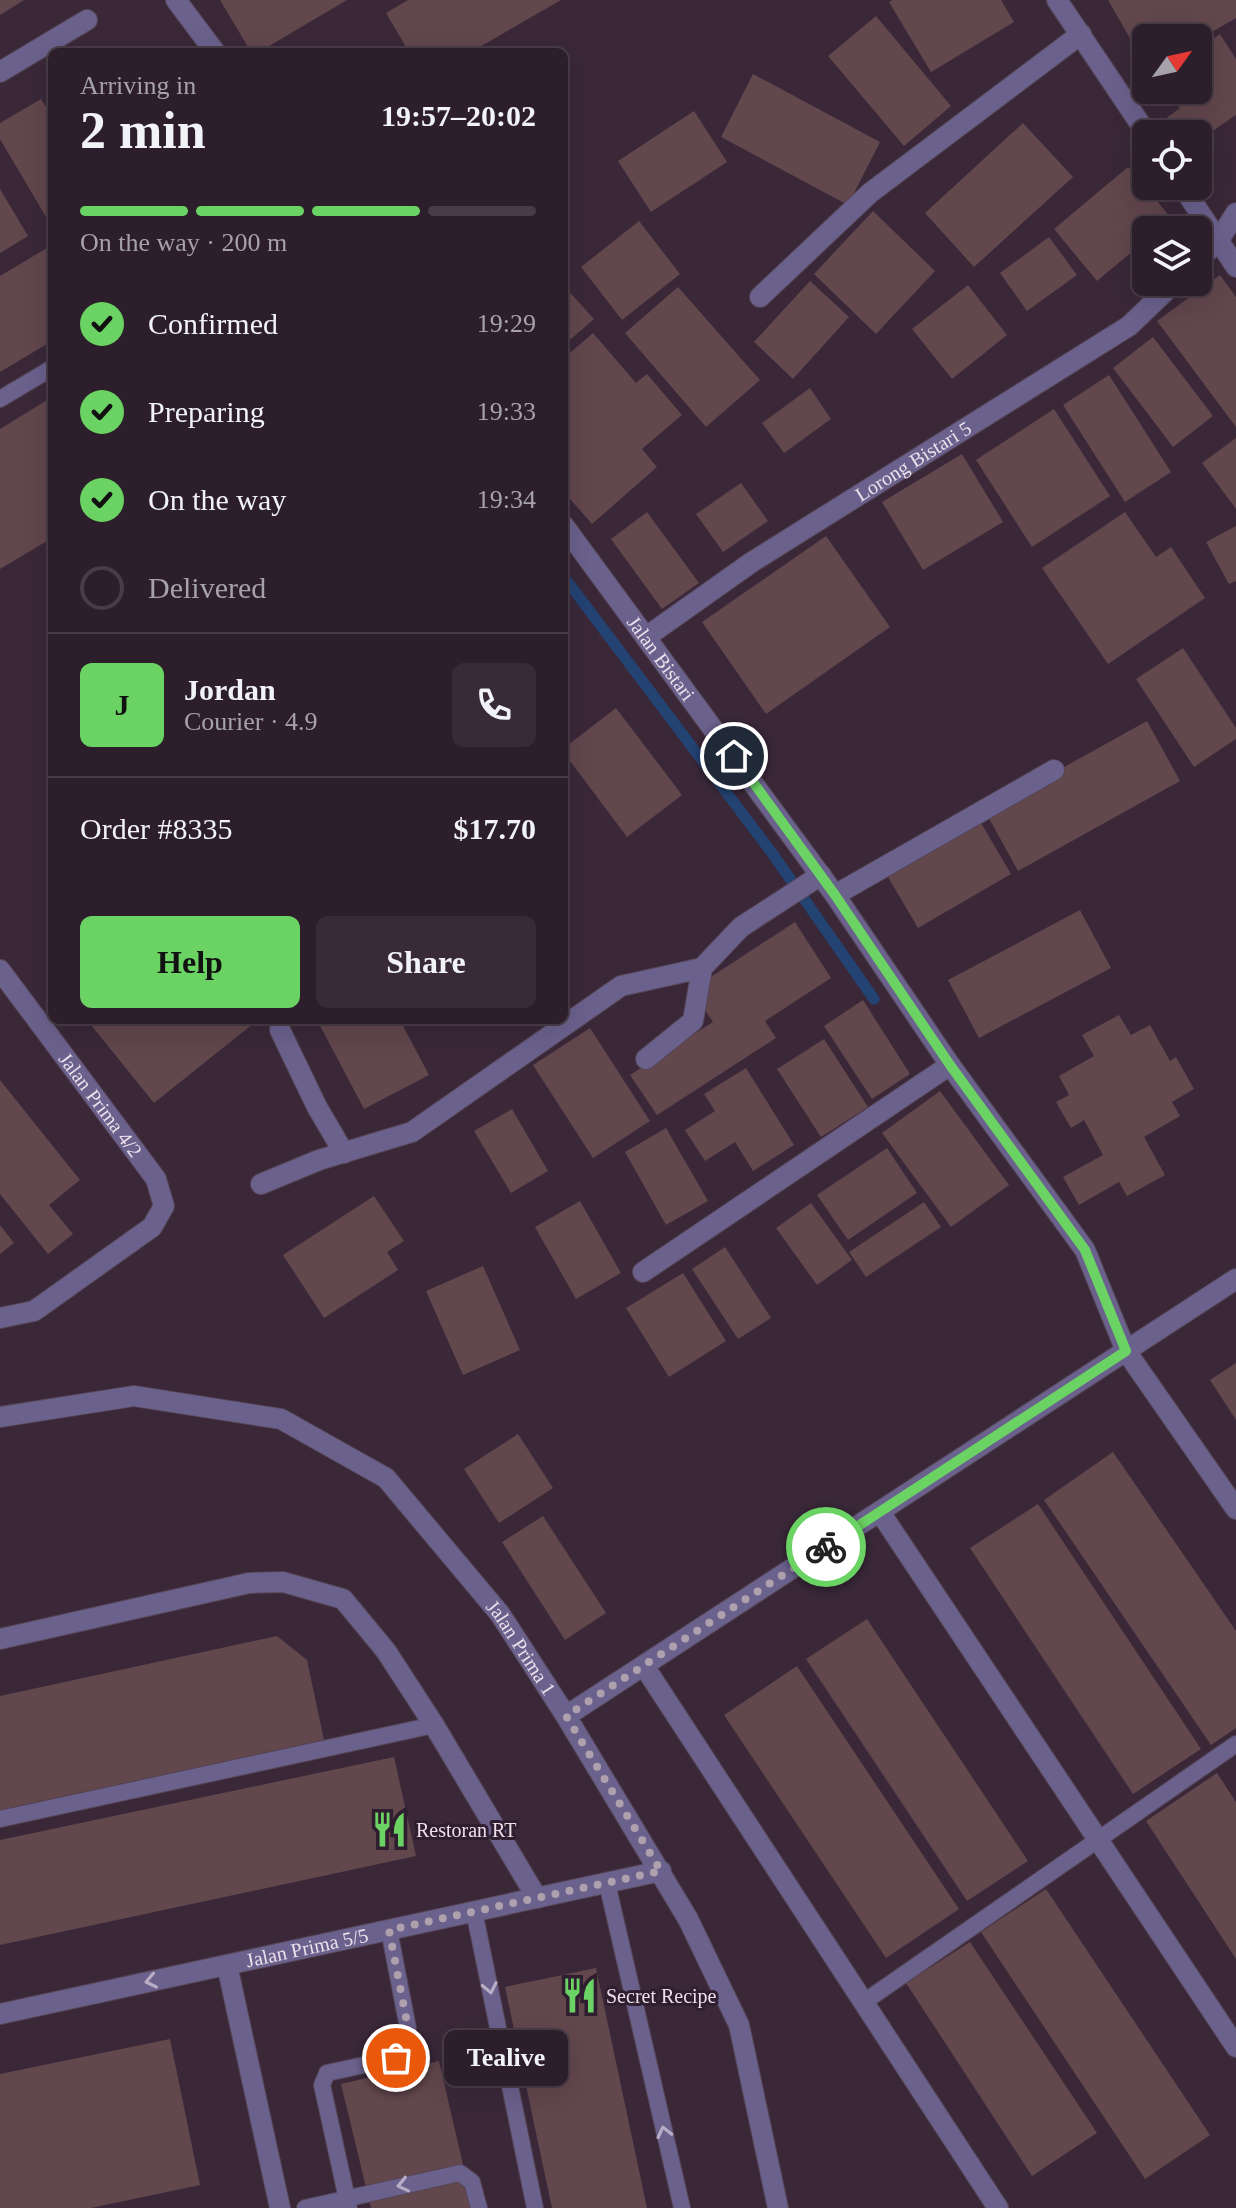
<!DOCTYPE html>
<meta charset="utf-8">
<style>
body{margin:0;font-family:Georgia,serif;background:#382b37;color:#f1f3f6;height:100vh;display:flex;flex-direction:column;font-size:30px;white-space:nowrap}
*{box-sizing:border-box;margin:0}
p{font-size:26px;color:#a6a2a9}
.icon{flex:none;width:44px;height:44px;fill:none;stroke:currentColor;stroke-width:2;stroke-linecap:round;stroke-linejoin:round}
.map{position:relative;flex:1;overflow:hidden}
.sheet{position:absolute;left:48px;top:48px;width:520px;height:976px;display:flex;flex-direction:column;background:#2c1e2b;border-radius:12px;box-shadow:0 8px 32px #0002,0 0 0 2px #483c47}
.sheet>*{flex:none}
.needle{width:52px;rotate:57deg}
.controls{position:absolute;left:1132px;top:24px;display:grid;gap:16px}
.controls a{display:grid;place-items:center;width:80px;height:80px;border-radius:12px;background:#2c1e2b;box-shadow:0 8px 32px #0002,0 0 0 2px #483c47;font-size:40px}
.pin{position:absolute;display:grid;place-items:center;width:68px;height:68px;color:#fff;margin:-34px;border:4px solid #fff;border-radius:50%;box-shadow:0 2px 8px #0007}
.courier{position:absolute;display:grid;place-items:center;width:80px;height:80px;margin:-40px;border:6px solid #6bd363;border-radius:50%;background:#fff;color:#222;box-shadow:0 2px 10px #0007}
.bubble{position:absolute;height:56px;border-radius:12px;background:#2c1e2b;box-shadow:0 8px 32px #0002,0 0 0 2px #483c47;font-size:26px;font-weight:600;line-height:56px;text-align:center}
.overview em{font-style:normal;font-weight:600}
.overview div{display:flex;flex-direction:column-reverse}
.overview{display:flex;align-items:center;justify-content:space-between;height:136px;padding:0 32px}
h1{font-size:52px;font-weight:600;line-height:60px}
.bar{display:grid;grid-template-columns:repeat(4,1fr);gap:12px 8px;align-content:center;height:96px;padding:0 32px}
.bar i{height:10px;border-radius:6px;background:#483c47}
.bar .current{background:#6bd363}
.bar p{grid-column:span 4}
.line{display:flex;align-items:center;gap:20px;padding:0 32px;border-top:2px solid #483c47}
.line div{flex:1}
.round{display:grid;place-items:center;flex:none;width:84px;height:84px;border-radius:12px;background:#382b37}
ol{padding:0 32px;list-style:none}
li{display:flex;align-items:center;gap:24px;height:88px}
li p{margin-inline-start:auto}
li .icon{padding:8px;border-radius:50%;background:#6bd363;color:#111;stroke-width:4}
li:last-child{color:#a6a2a9}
li i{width:44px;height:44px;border:4px solid #483c47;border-radius:50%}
.button{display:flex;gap:16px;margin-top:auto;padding:16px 32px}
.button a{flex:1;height:92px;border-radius:12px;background:#6bd363;color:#111;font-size:32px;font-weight:600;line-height:92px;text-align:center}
.button a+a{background:#382b37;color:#f1f3f6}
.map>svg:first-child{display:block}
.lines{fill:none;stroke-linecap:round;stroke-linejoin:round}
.stream{stroke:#234373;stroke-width:11}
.building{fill:#62474d}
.service-casing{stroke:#564555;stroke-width:18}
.minor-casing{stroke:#564555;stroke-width:22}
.tertiary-casing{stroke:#564555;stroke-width:22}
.service{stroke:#6a618d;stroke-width:16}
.minor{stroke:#6a618d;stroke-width:20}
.tertiary{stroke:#6a618d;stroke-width:20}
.oneway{stroke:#b8adc5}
.done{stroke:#aea0ad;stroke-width:8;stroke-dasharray:0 14.4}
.route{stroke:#6bd363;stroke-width:10}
.labels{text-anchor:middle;stroke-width:6;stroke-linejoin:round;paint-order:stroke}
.street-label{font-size:20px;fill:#ece0eb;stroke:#2f1e2f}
.poi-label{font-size:20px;fill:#ece0eb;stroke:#2f1e2f;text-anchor:start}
</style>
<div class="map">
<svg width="1236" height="2208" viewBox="0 0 1236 2208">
<rect width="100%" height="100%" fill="#3a2839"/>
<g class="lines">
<path class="stream" d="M564,577l208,276 102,146"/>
</g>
<path class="building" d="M0,0h24l-24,15z
M220,0h127l-88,52h-8z
M408,0h153l-90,52h-62l-23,-39z
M892,0h109l13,22 -83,50 -42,-70z
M1108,0h128v18l-38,22 -52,-2v28z
M876,16l75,90 -47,40 -76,-90z
M1220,34l16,25v56l-38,26v-7h-23l-10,-15 15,-11 -13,-18h31v-41z
M753,74l127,68 -32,63 -127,-68z
M41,99l11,18v103l-3,2 -49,-83v-16z
M694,111l33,51 -76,50 -33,-51z
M1023,123l50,54 -99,90 -49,-54z
M1128,167l44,52 -14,11h-12v10l-49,41 -43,-52z
M0,189l28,47 -28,17z
M873,211l62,60 -59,63 -62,-60z
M639,221l41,53 -58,46 -41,-53z
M1049,237l28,38 -50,36 -27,-38z
M52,245v96l-52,31v-96z
M1220,275l16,22v130l-79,-106z
M810,281l39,36 -56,62 -39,-37z
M968,285l39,50 -55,44 -40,-50z
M564,286l30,33 -30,26z
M678,287l82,93 -54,47 -81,-94z
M593,333l43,50 11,-9 35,41 -40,34 15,18 -65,57 -28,-32v-12l7,-6 -7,-9v-107z
M1153,337l60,79 -40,31 -60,-79z
M1109,375l62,97 -46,30 -62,-97z
M810,388l21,31 -47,34 -22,-30z
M52,397v141l-52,31v-140z
M1054,409l56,87 -78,51 -56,-87z
M1236,438v71l-34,-46z
M962,454l41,68 -80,48 -41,-68z
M741,483l27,38 -45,31 -27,-38z
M647,512l52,71 -37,26 -51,-70z
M1125,512l31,45 15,-10 34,51 -97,66 -66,-96z
M1236,526v55l-7,3 -23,-42z
M826,536l64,91 -124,87 -64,-92z
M1183,648l53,80v11l-42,28 -58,-88z
M616,708l66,87 -55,42 -63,-84v-5z
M1147,721l33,60 -162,90 -33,-60z
M981,823l30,51 -93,54 -30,-51z
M1080,910l31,58 -132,70 -31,-58z
M795,922l36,56 -66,43 11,17 -119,77 -27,-40 83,-53 -16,-24 12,-7 -6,-9z
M863,1000l47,74 -38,25 -48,-73z
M1119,1015l12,20 19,-10 20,36 6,-4 18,32 -22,13 8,14 -36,21 21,38 -38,21 -8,-14 -40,23 -16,-28 40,-22 -19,-35 -13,8 -15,-26 13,-7 -10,-19 35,-20 -12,-21z
M87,1020h171l-104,83z
M317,1020h83l29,55 -65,34z
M590,1028l60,93 -57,37 -60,-93z
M824,1039l44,68 -47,30 -44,-68z
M746,1068l48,77 -41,26 -18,-29 -30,19 -20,-31 30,-19 -11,-17z
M0,1080l80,100 -31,25 24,29 -25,20 -48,-60z
M940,1091l69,94 -58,42 -69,-94z
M512,1109l36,62 -37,22 -37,-62z
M666,1128l42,73 -42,24 -41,-73z
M887,1148l30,45 -69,47 -31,-45z
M374,1196l30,45 -17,11 11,18 -74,48 -41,-63z
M580,1201l41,72 -45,26 -41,-72z
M924,1202l17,25 -75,50 -17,-25z
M811,1203l41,57 -35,25 -41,-57z
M0,1225l14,18 -14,11z
M725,1247l46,71 -33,21 -46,-70z
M483,1266l37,84 -57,25 -37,-84z
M683,1273l43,68 -57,36 -43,-69z
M1236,1363v57l-26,-40z
M518,1434l35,54 -54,35 -35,-54z
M1113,1452l123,179v97l-25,17 -167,-245z
M1038,1504l163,245 -68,45 -163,-246z
M543,1516l63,97 -41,27 -63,-98z
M867,1619l161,242 -61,40 -161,-242z
M277,1636l30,24 17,80 -324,70v-114z
M797,1666l162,243 -73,49 -162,-243z
M394,1757l22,99 -416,89v-105z
M1217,1773l19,29v157l-90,-138z
M1046,1889l164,246 -65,44 -164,-247z
M970,1942l127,191 -65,43 -126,-193z
M596,1968l51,240h-95l-47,-221z
M170,2039l30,146 -109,23h-91v-134z
M439,2061l34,147h-102l-30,-124z"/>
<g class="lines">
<defs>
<path id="service" d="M0,399l52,-31
M0,1819l434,-94
M607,1883l75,325
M474,1911l61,297
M864,2002l372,-258
M305,2208l155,-35 12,9 7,26
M349,2208l-27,-123 5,-12 69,-15 12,-30 -19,-98"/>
<g id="minor">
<path d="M176,0l39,52"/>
<path d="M1057,0l90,134"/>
<path d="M0,72l87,-52"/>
<path d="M1182,186l54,81"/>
<path d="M1198,260l20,-19 18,-28"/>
<path d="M760,297l110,-104 211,-159"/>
<path id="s1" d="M564,526l271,369 115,170 135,185 41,101 110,158"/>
<path id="s2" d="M646,637l106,-75 377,-236 46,-44"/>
<path d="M835,895l219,-125"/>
<path id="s3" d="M0,970l156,209 8,27 -12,21 -118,84 -34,7"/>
<path d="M280,1030l37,77 27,46"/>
<path d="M646,1059l47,-38 9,-53 39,-41 80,-52"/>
<path d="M261,1184l58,-24 93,-28 209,-146 81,-18"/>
<path d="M643,1272l307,-207"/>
<path d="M880,1512l356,535"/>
<path d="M0,1639l249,-56 34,-1 60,17 43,52 48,74 103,173"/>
<path d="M644,1666l354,542"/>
<path d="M566,1716l670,-437"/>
<path d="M227,1965l53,243"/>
<path id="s4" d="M0,2014l661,-143"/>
</g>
<g id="tertiary">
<path id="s5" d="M0,1417l134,-21 147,23 105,59 114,136 66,102 122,203 51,106 39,183"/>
</g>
</defs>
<use href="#service" class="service-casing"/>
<use href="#minor" class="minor-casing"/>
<use href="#tertiary" class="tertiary-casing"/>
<use href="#service" class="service"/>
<use href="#minor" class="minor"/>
<use href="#tertiary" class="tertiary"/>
</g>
<defs><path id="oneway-chevron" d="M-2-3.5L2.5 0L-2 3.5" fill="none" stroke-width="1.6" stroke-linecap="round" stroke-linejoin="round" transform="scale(2)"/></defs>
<g class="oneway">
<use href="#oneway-chevron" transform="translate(151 1981) rotate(168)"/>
<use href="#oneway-chevron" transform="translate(490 1988) rotate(78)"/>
<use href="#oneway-chevron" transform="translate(664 2132) rotate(-103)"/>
<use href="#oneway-chevron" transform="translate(403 2185) rotate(167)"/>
</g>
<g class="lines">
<path class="done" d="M396,2058l12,-30 -19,-98 272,-59 -95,-155 260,-169"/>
<path class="route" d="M734,756l101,139 115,170 135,185 41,101 -300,196"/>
</g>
<defs>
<symbol id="restaurant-bare" viewBox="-9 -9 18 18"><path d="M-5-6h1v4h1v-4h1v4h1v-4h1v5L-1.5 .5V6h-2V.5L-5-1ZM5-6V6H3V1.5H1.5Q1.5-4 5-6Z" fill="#6bd363" stroke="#2f1e2f" stroke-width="2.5" paint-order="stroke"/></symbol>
</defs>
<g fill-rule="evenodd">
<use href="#restaurant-bare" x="364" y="1804" width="51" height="51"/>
<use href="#restaurant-bare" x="554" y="1970" width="51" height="51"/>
</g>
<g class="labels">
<g class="street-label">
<text dy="7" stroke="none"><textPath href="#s2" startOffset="320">Lorong Bistari 5</textPath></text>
<text dy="7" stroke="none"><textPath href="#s1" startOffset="164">Jalan Bistari</textPath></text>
<text dy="7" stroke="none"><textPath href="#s3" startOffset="168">Jalan Prima 4/2</textPath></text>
<text dy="7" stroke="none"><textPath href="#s5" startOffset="622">Jalan Prima 1</textPath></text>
<text dy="7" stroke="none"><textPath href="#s4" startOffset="314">Jalan Prima 5/5</textPath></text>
</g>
<g class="poi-label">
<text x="416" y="1837">Restoran RT</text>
<text x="606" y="2003">Secret Recipe</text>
</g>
</g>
</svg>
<div class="controls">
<a><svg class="needle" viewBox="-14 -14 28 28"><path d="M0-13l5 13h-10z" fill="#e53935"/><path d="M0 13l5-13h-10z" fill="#a6a2a9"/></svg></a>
<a><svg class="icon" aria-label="locate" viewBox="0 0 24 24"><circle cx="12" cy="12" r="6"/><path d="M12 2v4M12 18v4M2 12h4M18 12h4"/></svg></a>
<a><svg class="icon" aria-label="layers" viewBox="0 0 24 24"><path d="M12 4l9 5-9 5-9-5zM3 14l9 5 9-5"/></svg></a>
</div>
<div class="pin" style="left:396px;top:2058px;background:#ea580c"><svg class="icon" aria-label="bag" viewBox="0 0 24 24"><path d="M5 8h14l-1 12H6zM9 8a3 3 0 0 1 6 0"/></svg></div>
<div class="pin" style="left:734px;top:756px;background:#1f2937"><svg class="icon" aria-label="home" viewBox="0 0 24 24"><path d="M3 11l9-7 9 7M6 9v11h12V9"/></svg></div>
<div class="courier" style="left:826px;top:1547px"><svg class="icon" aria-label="bike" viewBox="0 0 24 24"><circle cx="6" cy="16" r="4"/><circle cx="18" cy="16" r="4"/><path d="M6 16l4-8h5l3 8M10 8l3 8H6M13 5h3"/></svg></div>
<div class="bubble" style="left:444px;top:2030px;width:124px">Tealive</div>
<section class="sheet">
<div class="overview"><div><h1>2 min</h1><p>Arriving in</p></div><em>19:57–20:02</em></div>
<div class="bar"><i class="current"></i><i class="current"></i><i class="current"></i><i></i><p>On the way · 200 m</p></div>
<ol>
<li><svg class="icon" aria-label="check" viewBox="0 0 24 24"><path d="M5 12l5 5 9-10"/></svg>Confirmed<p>19:29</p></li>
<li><svg class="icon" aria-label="check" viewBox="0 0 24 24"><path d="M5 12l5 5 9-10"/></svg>Preparing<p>19:33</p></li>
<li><svg class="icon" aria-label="check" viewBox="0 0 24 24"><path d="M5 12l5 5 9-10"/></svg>On the way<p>19:34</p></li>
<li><i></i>Delivered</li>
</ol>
<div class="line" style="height:144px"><b class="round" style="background:#6bd363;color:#111">J</b><div><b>Jordan</b><p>Courier · 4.9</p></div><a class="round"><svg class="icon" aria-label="phone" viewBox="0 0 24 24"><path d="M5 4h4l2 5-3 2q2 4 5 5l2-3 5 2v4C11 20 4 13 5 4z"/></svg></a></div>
<div class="line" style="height:104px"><div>Order #8335</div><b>$17.70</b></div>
<div class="button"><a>Help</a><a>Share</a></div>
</section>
</div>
